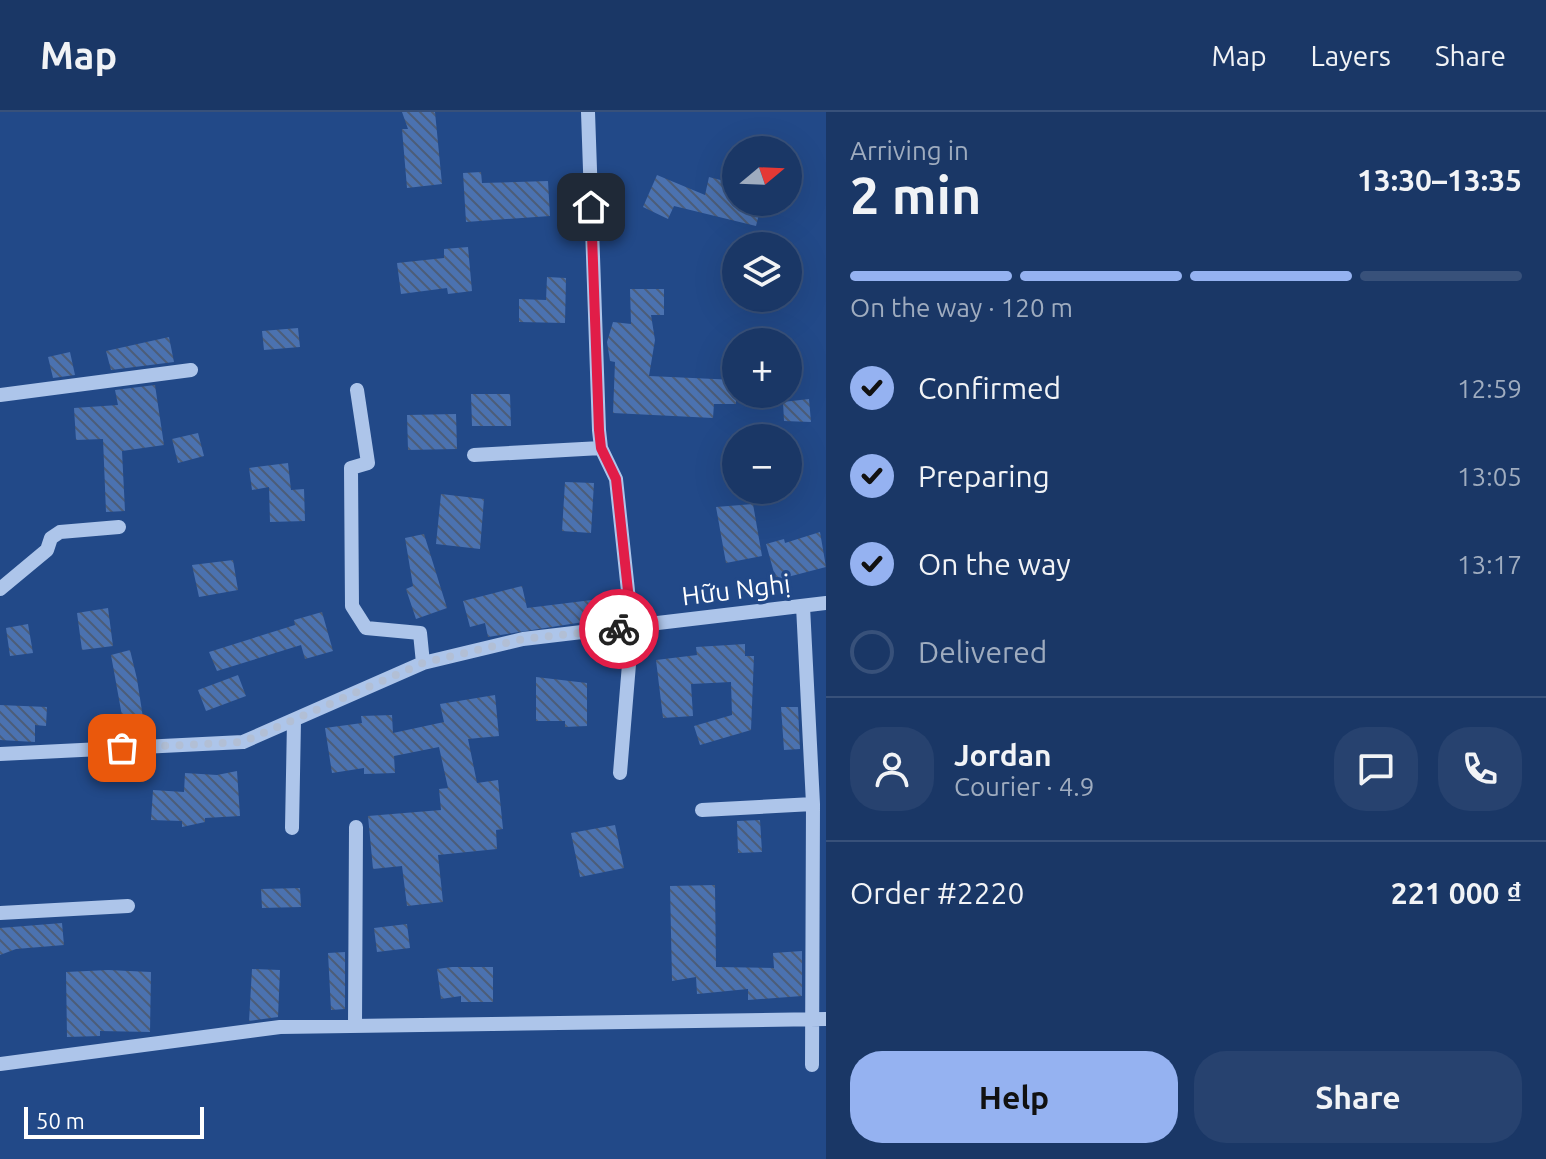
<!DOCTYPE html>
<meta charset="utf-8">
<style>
body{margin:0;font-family:Ubuntu,sans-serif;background:#27426f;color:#f1f3f6;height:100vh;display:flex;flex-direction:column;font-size:30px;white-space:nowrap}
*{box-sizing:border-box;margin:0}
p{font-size:26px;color:#9facbf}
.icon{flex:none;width:44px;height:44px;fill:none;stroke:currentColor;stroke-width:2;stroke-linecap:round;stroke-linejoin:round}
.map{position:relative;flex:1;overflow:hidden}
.side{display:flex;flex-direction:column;background:#1a3766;width:720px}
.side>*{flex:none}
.needle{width:52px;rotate:71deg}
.fabs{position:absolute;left:722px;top:24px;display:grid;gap:16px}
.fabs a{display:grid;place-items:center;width:80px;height:80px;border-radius:50%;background:#1a3766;box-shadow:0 8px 32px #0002,0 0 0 2px #38517a;font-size:40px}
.scale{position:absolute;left:24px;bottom:20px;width:180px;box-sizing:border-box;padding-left:8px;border:4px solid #fff;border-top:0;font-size:22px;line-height:28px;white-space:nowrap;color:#fff;-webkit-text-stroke:6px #224988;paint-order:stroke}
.pin{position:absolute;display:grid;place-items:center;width:68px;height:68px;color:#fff;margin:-34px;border-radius:16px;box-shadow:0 4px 12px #0006}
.courier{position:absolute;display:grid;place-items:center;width:80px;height:80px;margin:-40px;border:6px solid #e11d48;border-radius:50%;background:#fff;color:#222;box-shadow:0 2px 10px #0007}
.overview em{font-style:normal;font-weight:700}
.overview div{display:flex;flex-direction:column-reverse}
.overview{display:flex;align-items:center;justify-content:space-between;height:136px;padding:0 24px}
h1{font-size:52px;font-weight:700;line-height:60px}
.bar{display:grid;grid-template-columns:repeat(4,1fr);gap:12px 8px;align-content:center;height:96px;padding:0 24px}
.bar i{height:10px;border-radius:6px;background:#38517a}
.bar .selected{background:#95b2f1}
.bar p{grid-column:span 4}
.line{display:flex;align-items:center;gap:20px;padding:0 24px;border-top:2px solid #38517a}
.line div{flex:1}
.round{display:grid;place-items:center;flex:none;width:84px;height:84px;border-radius:32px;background:#27426f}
ol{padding:0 24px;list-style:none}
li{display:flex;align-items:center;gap:24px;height:88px}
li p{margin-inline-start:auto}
li .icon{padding:8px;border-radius:50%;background:#95b2f1;color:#111;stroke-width:4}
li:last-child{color:#9facbf}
li i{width:44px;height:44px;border:4px solid #38517a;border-radius:50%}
.action{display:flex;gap:16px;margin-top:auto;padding:16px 24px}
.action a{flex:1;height:92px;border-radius:32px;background:#95b2f1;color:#111;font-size:32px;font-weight:700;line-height:92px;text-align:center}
.action a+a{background:#27426f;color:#f1f3f6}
header{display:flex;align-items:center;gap:48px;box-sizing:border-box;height:112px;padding:0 40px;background:#1a3766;border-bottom:2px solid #38517a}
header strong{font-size:38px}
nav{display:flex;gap:44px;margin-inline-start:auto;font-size:28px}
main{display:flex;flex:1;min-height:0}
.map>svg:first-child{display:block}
.building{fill:url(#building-back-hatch)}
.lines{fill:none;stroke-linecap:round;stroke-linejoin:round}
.minor{stroke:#adc5ea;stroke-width:14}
.done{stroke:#b2bfd5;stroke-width:8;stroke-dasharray:0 14.4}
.route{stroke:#e11d48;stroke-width:10}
.labels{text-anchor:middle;stroke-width:7;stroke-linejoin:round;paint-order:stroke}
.street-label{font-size:26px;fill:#fff;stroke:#224988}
</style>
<header>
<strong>Map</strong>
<nav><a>Map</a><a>Layers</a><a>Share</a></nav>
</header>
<main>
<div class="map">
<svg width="826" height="1047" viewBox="0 0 826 1047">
<defs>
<pattern id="building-back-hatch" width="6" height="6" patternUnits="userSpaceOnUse" patternTransform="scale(2)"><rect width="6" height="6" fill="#4b72b0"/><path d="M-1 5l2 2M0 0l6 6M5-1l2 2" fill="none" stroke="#4c5d79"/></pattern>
</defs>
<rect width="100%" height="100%" fill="#224988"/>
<path class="building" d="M402,0h33l7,72 -35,4 -5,-59h6z
M481,60l1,11 66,-2 2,35 -84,6 -3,-49z
M657,63l48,20 4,-18 27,7v18h26l-6,24 -82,-20 -6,13 -25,-12z
M468,135l4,44 -24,3 -1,-6 -46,6 -4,-31 47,-5v-9z
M547,165l19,1 -1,45 -46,-1v-23l27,1z
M630,177h34v26h-13l4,25 -6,36 87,4v24h-22l-1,14 -100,-5 2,-51 -5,-1 -3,-19 6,-20 18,2z
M298,216l2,19 -36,3 -2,-19z
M169,225l5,25 -63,8 -5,-19z
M70,240l5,23 -22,3 -5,-21z
M155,273l9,60 -42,6 3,60 -19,1 -3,-73 -27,1 -2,-32 44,-3 -3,-15z
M471,282h39l1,32h-39z
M809,287l2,23 -27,-1 -1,-19z
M456,302l1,35 -49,1 -1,-35z
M198,321l6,23 -26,7 -6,-24z
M288,351l3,27 13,-1 1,32 -35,1 -1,-35 -17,3 -3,-22z
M565,370l29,1 -3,50 -29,-2z
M441,382l43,5 -4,50 -44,-5z
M753,392l9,52 -36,7 -10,-56z
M820,420l6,35 -50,13 -10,-36 18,-5 1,4z
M424,422l23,74 -31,11 -10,-30 7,-3 -8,-48z
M233,448l5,30 -39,7 -7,-32z
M522,474l5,22 73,-9 3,20 -115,18 -3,-14 -15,4 -7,-26z
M108,496l5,38 -31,4 -5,-37z
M322,500l11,39 -28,8 -4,-14 -84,26 -8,-19 86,-27 -1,-5z
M28,512l5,29 -23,3 -4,-28z
M745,532v12h9l-3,74 -51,15 -6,-19 38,-11 -1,-33 -40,2 2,32 -30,2 -7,-58 41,-5 -1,-8z
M130,538l7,29 9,58 -20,1 -15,-83z
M238,563l8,21 -40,15 -8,-21z
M536,565l51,6v43l-22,1v-6h-29z
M495,583l4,41 -31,3 9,44 21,-3 5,49 -7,1 1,19 -59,6 5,47 -36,4 -5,-40 -29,3 -5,-53 73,-6 -2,-21 9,-1 -9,-41 -45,9 1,17 -31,1v-6l-32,5 -7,-45 37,-5 -1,-7 31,-1 1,18 51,-11 -4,-18z
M0,593l47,2 -1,19 -11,-1v17l-35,-2z
M781,595h17l2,42 -16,1z
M237,659l3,45 -35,2v4l-23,5v-6l-31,-1 2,-30 31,2 1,-19 32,2z
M760,708l2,32 -24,1 -1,-32z
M615,713l9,43 -44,9 -9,-44z
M715,773l1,82 58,1 -1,-15 29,-2v45l-54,4v-11l-51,5 -1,-17 -24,4 -2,-95z
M300,776l1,19 -39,1 -1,-19z
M62,811l2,22 -48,4 -16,6v-27z
M407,812l3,24 -33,4 -3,-24z
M345,840v57l-14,1 -3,-57z
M452,855h41v35h-32v-6l-20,3 -4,-30z
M252,857l28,1 -2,47 -29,4z
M108,858l43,2 -1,60 -50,-1v5l-33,1 -1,-65z"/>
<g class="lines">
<path class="minor" d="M588,0l11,318 2,18 15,31 16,149 -12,145
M357,278l11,73 -17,5 1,138 14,22 54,5 3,30
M0,283l191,-25
M474,343l127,-7
M0,477l47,-39 4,-12 9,-6 59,-5
M803,494l10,198 -1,261
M0,642l243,-12 180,-79 100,-24 303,-36
M702,698l111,-6
M292,716l2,-107
M0,801l128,-7
M355,913l1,-198
M0,952l280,-37 546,-8"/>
</g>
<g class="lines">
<path class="done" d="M122,636l121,-6 180,-79 100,-24 96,-10"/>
<path class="route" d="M591,95l8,223 2,18 15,31 16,149 -13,1"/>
</g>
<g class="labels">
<g class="street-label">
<text transform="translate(736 478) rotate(-7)" y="9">Hữu Nghị</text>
</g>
</g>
</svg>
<div class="fabs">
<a><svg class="needle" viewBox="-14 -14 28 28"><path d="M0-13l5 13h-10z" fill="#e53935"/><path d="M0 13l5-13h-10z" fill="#9facbf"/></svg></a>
<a><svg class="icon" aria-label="layers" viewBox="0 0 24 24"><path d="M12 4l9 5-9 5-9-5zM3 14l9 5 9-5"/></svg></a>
<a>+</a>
<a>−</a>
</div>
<div class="scale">50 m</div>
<div class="pin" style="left:122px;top:636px;background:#ea580c"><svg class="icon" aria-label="bag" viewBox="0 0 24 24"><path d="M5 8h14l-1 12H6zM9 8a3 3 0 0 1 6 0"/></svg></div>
<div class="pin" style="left:591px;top:95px;background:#1f2937"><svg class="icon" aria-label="home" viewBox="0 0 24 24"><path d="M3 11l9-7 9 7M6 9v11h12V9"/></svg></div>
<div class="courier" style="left:619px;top:517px"><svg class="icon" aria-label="bike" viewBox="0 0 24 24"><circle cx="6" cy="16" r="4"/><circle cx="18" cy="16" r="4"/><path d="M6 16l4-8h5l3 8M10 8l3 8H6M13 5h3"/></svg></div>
</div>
<section class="side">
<div class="overview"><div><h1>2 min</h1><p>Arriving in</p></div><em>13:30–13:35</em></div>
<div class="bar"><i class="selected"></i><i class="selected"></i><i class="selected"></i><i></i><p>On the way · 120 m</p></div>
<ol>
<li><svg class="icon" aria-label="check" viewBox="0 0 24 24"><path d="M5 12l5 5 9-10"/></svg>Confirmed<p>12:59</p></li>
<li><svg class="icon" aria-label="check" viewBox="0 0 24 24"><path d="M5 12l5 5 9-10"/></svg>Preparing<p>13:05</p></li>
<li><svg class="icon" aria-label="check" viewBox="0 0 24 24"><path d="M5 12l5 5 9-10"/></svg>On the way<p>13:17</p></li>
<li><i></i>Delivered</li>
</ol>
<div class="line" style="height:144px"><a class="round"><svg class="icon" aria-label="person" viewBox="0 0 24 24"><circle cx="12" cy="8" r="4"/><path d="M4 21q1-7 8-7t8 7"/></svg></a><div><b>Jordan</b><p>Courier · 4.9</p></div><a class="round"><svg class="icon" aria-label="chat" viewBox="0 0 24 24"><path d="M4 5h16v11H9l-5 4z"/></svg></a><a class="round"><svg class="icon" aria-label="phone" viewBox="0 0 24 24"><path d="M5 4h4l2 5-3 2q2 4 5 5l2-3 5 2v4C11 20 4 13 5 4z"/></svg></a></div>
<div class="line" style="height:104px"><div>Order #2220</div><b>221 000 ₫</b></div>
<div class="action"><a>Help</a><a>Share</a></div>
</section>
</main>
